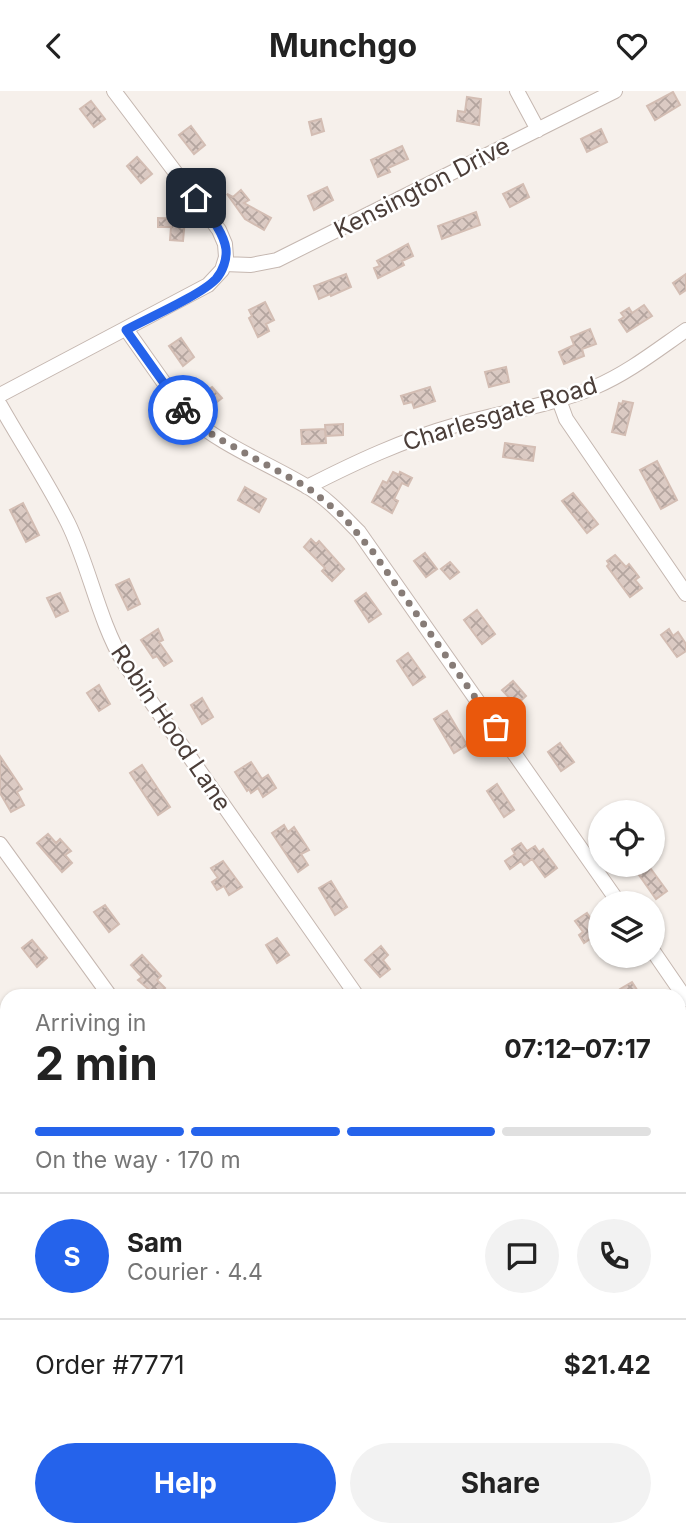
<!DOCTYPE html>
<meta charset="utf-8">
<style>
body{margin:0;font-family:Inter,sans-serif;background:#f2f2f2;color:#222;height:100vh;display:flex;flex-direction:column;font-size:26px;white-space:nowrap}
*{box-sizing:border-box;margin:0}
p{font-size:23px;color:#767676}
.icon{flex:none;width:38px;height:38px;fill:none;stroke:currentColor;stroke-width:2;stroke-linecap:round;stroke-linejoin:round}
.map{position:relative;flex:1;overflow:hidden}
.panel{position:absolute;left:0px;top:898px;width:686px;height:548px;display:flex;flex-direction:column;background:#fff;border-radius:21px 21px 0 0;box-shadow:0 2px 5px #0004}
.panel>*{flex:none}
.tools{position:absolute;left:588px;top:709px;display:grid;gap:14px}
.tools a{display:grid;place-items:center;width:77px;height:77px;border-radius:50%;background:#fff;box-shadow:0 2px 5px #0004;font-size:35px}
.pin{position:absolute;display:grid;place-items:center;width:60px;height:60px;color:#fff;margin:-30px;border-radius:14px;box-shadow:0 4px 10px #0006}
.courier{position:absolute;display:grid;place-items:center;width:70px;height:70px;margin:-35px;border:5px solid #2563eb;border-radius:50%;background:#fff;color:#222;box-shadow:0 2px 9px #0007}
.summary em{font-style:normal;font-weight:700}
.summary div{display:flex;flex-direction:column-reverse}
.summary{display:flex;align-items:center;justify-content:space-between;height:119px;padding:0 35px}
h1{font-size:46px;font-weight:700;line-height:52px}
.bar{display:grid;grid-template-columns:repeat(4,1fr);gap:10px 7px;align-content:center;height:84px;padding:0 35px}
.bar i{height:9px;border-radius:5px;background:#e0e0e0}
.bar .selected{background:#2563eb}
.bar p{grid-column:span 4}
.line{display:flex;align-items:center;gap:18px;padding:0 35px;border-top:2px solid #e0e0e0}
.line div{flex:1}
.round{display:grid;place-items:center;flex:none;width:74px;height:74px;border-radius:37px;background:#f2f2f2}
.action{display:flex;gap:14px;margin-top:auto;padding:14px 35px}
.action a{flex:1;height:80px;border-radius:42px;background:#2563eb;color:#fff;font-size:28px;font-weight:700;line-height:80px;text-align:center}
.action a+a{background:#f2f2f2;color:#222}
header{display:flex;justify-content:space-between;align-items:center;height:91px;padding:0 35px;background:#fff;font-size:32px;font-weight:700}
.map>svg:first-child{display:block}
.grass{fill:url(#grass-dots)}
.park{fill:#e2eab4}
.building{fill:url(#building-cross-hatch);stroke:#d3bdb3;stroke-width:2}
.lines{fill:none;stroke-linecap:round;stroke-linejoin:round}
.minor-casing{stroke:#c5b7b0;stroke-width:16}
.path{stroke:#c4ab9e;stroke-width:2;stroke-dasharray:3.5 3.5;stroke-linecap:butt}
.minor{stroke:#fff;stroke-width:14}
.done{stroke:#877c77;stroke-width:7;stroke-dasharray:0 12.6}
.route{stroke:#2563eb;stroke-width:9}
.labels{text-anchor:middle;stroke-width:5;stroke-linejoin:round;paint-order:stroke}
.street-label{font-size:24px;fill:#4b3e39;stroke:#fff}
</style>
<header><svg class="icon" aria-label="back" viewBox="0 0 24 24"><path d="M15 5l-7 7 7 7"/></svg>Munchgo<svg class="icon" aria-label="heart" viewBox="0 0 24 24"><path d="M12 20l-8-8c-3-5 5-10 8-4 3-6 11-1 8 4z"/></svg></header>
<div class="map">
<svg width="686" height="1444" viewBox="0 0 686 1444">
<defs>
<pattern id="grass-dots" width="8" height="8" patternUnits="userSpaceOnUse" patternTransform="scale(1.75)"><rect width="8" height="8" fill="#e2eab4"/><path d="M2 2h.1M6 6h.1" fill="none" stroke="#c3ca9c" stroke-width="1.8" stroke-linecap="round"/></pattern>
<pattern id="building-cross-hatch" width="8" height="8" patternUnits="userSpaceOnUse" patternTransform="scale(1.75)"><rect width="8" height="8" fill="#dbcac3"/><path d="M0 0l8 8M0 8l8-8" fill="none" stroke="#b4a59f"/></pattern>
</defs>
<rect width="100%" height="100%" fill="#f6f0eb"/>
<path class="grass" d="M0,1355l7,10v73l51,1 4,5h-62z"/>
<path class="park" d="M686,1189v255h-177l4,-6h166v-243z"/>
<path class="building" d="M673,1l7,13 -25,15 -8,-14z
M467,6l14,2 -2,26 -22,-4 1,-10 7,1z
M91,10l14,18 -11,8 -14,-18z
M321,28l3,12 -12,4 -3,-13z
M191,35l14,19 -11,9 -15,-19z
M601,38l6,13 -20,10 -6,-13z
M402,55l6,13 -20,9 2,4 -12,5 -7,-17z
M137,66l15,17 -11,9 -14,-17z
M523,93l6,13 -19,10 -7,-13z
M327,96l6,13 -19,10 -6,-14z
M241,99l8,10 -5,3 27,15 -7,12 -19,-11 -18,-25 6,3z
M476,121l4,13 -38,14 -4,-13z
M158,127l27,1 -2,22 -13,-1 1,-13h-13z
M408,153l5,12 -11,5 2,4 -26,13 -4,-10 6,-2 -3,-5z
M346,183l5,13 -20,9 -1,-2 -11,5 -5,-13z
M686,183v16l-6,4 -7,-11z
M265,211l9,18 -8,4 3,7 -11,6 -9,-19 3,-2 -3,-6z
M644,214l8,11 -25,16 -8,-12 5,-3 -3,-4 8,-5 3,5z
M590,238l6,15 -14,5 2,7 -20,8 -5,-12 15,-7 -3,-8z
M181,247l13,19 -11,9 -14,-20z
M506,276l3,15 -20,5 -4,-15z
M212,296l10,11 -9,7 -10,-11z
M430,296l5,14 -21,7 -2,-6 -8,2 -3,-8z
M623,310l10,2 -8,32 -13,-3 7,-29 3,1z
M343,333v11l-17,1 -1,-11z
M325,338l1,14 -24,1 -1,-14z
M505,352l30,4 -2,14 -30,-4z
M657,370l20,39 -16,9 -21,-39z
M393,381l6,3 1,-3 12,6 -4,8 -6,-3 -8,16 4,2 -6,12 -20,-11 11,-21 4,2z
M245,396l21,12 -7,13 -21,-12z
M573,402l25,31 -11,9 -25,-32z
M23,412l16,32 -13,7 -16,-32z
M311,448l5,5 3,-3 25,28 -12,12 -10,-10 3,-3 -21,-21z
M425,462l12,16 -11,8 -12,-16z
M615,464l11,12 3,-3 10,13 -4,3 7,8 -12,9 -23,-31 2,-2 -2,-3z
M450,471l9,10 -9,7 -9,-10z
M129,488l11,25 -12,6 -12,-25z
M60,502l8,18 -12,6 -9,-19z
M366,502l15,21 -12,8 -14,-21z
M477,519l18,24 -13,10 -18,-24z
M158,538l5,11 -4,2 13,19 -8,5 -7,-10 -4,2 -12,-18z
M669,538l4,7 5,-4 8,12v7l-9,6 -16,-22z
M408,562l17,24 -12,8 -16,-24z
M513,590l13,15 -10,9 -14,-15z
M99,594l11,19 -11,7 -12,-18z
M202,607l11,19 -11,7 -11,-19z
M447,620l20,34 -13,8 -20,-34z
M560,652l14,19 -13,9 -13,-19z
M0,665l22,33 -5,3 7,13 -13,7 -11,-19z
M251,671l11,17 6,-4 8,13 -13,9 -5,-9 -7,5 -2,-4 -2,2 -12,-19z
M142,674l28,42 -12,8 -28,-42z
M497,693l17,26 -10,7 -17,-26z
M284,734l4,7 6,-5 15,23 -8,4 7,11 -10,7 -26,-39z
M48,743l8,9 4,-4 11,12 -6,4 7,8 -10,9 -25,-29z
M521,752l6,8 8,-5 4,6 4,-3 14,19 -12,9 -13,-18 -8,6 -3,-4 -11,8 -5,-8 10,-7 -3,-5z
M223,770l19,26 -13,8 -5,-9 -7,4 -5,-8 6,-4 -7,-10z
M632,774h16l19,26 -11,8z
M331,790l16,26 -12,8 -16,-27z
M105,814l14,19 -10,8 -15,-20z
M587,822l13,19 -16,11 -5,-8 4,-3 -8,-11z
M277,847l12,17 -12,8 -11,-18z
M32,849l15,18 -10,9 -15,-19z
M381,855l7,9 -5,5 7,9 -10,8 -15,-17z
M142,864l19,21 -4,4 8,8 -9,8 -18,-16 4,-3 -11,-12z
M632,891l9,14h-17l-4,-7z"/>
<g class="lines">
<defs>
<path id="minor" d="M517,0l21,39
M224,173l27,1 26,-5 338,-169
M126,238l60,85c36,32 80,48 120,72 21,12 37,30 53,46l260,371
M0,304l208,-110 14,-15 4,-13 -1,-13 -6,-14 -105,-139
M559,309l7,19 120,175
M0,314c22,39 48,78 68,118 22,45 30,96 56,140l233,333
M307,396c49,-25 96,-47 149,-62 46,-13 94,-19 139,-38 33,-14 62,-37 91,-57
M0,753l110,152
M653,860l33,48
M679,933l7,-7
M0,1156l7,10
M201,1438l4,6
M370,1444l8,-6"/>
</defs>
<use href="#minor" class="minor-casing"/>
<path class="path" d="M679,1122l7,10
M679,1304h7
M679,1427l7,9"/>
<use href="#minor" class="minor"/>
</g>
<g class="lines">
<path class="done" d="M183,319l31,26 93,51 35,28 31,37 123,175"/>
<path class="route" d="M183,319l-57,-80c22,-12 75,-35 90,-51 7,-8 11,-20 10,-30 -3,-19 -19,-36 -30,-51"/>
</g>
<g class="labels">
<g class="street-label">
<text transform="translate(422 97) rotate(-27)" y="8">Kensington Drive</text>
<text transform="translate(500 323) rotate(-17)" y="8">Charlesgate Road</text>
<text transform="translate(171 637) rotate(56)" y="8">Robin Hood Lane</text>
</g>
</g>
</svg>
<div class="tools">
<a><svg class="icon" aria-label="locate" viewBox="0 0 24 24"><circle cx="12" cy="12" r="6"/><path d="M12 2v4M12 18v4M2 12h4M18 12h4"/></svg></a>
<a><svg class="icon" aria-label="layers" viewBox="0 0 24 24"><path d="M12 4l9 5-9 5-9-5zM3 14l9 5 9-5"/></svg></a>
</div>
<div class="pin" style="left:496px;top:636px;background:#ea580c"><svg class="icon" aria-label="bag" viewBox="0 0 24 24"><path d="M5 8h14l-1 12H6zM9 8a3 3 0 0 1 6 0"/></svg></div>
<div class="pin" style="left:196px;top:107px;background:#1f2937"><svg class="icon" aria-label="home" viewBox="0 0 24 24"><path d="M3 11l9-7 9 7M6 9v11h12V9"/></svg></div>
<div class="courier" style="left:183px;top:319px"><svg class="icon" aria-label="bike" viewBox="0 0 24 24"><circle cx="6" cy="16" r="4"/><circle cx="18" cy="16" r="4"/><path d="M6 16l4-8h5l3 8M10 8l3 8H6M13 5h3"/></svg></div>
<section class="panel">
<div class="summary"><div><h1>2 min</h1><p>Arriving in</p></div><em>07:12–07:17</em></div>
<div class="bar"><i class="selected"></i><i class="selected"></i><i class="selected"></i><i></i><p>On the way · 170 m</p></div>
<div class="line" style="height:126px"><b class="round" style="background:#2563eb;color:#fff">S</b><div><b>Sam</b><p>Courier · 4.4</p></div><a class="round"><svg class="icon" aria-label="chat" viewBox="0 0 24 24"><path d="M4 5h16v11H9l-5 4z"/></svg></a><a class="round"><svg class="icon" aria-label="phone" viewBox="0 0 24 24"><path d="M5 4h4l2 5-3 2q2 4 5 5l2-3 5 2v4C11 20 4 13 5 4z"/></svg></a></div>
<div class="line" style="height:91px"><div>Order #7771</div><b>$21.42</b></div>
<div class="action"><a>Help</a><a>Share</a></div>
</section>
</div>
